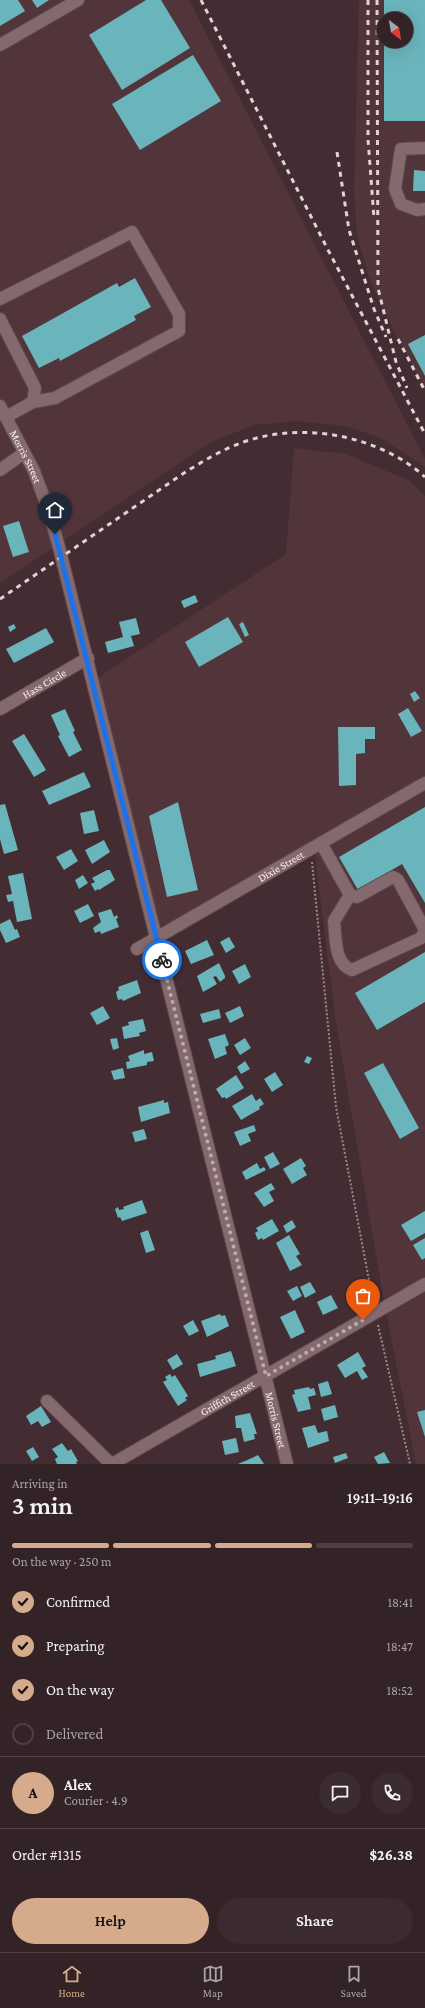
<!DOCTYPE html>
<meta charset="utf-8">
<style>
body{margin:0;font-family:"Crimson Pro",serif;background:#3b2a2e;color:#f1f3f6;height:100vh;display:flex;flex-direction:column;font-size:15px;white-space:nowrap}
*{box-sizing:border-box;margin:0}
p{font-size:13px;color:#a9a4a7}
.icon{flex:none;width:22px;height:22px;fill:none;stroke:currentColor;stroke-width:2;stroke-linecap:round;stroke-linejoin:round}
.map{position:relative;height:1464px;overflow:hidden}
.sheet{display:flex;flex-direction:column;background:#332226;flex:1}
.sheet>*{flex:none}
.needle{width:26px;rotate:149deg}
.tools{position:absolute;left:377px;top:12px;display:grid;gap:8px}
.tools a{display:grid;place-items:center;width:36px;height:36px;border-radius:50%;background:#332226;box-shadow:0 4px 16px #0002,0 0 0 1px #4e3f43;font-size:20px}
.pin{position:absolute;display:grid;place-items:center;width:34px;height:34px;color:#fff;margin:-41px -17px;border-radius:50% 50% 50% 0;rotate:-45deg;box-shadow:0 0 4px #0007}
.pin .icon{rotate:45deg}
.courier{position:absolute;display:grid;place-items:center;width:40px;height:40px;margin:-20px;border:3px solid #1a73e8;border-radius:50%;background:#fff;color:#222;box-shadow:0 1px 5px #0007}
.summary em{font-style:normal;font-weight:600}
.summary div{display:flex;flex-direction:column-reverse}
.summary{display:flex;align-items:center;justify-content:space-between;height:68px;padding:0 12px}
h1{font-size:26px;font-weight:600;line-height:30px}
.bar{display:grid;grid-template-columns:repeat(4,1fr);gap:6px 4px;align-content:center;height:48px;padding:0 12px}
.bar i{height:5px;border-radius:3px;background:#4e3f43}
.bar .current{background:#d6ab8b}
.bar p{grid-column:span 4}
.line{display:flex;align-items:center;gap:10px;padding:0 12px;border-top:1px solid #4e3f43}
.line div{flex:1}
.round{display:grid;place-items:center;flex:none;width:42px;height:42px;border-radius:21px;background:#3b2a2e}
ol{padding:0 12px;list-style:none}
li{display:flex;align-items:center;gap:12px;height:44px}
li p{margin-inline-start:auto}
li .icon{padding:4px;border-radius:50%;background:#d6ab8b;color:#111;stroke-width:4}
li:last-child{color:#a9a4a7}
li i{width:22px;height:22px;border:2px solid #4e3f43;border-radius:50%}
.primary-button{display:flex;gap:8px;margin-top:auto;padding:8px 12px}
.primary-button a{flex:1;height:46px;border-radius:24px;background:#d6ab8b;color:#111;font-size:16px;font-weight:600;line-height:46px;text-align:center}
.primary-button a+a{background:#3b2a2e;color:#f1f3f6}
.dock{display:flex;justify-content:space-around;align-items:center;height:56px;border-top:1px solid #4e3f43;background:#332226;font-size:11px;color:#a9a4a7}
.dock a{display:grid;justify-items:center;gap:2px}
.dock .current{color:#d6ab8b}
.map>svg:first-child{display:block}
.built{fill:#52353b;fill-rule:evenodd}
.building{fill:#6ab4bb}
.lines{fill:none;stroke-linecap:round;stroke-linejoin:round}
.minor-casing{stroke:#5d4a4e;stroke-width:14}
.path{stroke:#9a888b;stroke-width:2;stroke-dasharray:2 2;stroke-linecap:butt}
.minor{stroke:#846a6f;stroke-width:12}
.rail{stroke:#e0d2d5;stroke-width:3;stroke-dasharray:5 5;stroke-linecap:butt}
.done{stroke:#bcacaf;stroke-width:4;stroke-dasharray:0 7.2}
.route{stroke:#1a73e8;stroke-width:5}
.labels{text-anchor:middle;stroke-width:4;stroke-linejoin:round;paint-order:stroke}
.street-label{font-size:11px;fill:#fdf1f3;stroke:#442d32}
</style>
<div class="map">
<svg width="425" height="1464" viewBox="0 0 425 1464">
<rect width="100%" height="100%" fill="#442d32"/>
<path class="built" d="M0,0h189l236,459v8l-44,-29 -35,-12 -50,-5 -42,4 -43,17 -211,141z
M359,0h66v390l-32,-61 -24,-51 -12,-43 -3,-42zM384,19h22v22h-22z
M294,448l52,6 64,27 15,15v968h-9l-31,-157 -49,-284 -22,-176 -158,90 -63,-256 193,-127z"/>
<path class="building" d="M0,0h18l7,11 -25,15z
M32,0h17l-12,8z
M146,0h15l29,48 -68,42 -33,-55z
M384,0h41v121h-41v-80h22v-22h-22z
M193,55l28,46 -81,49 -28,-46z
M414,170l11,1v20h-12z
M135,278l16,29 -17,9 2,4 -76,41 -1,-3 -20,10 -17,-32 95,-53 2,4z
M425,335v41l-17,-32z
M19,521l10,31 -16,5 -10,-31z
M195,595l3,7 -14,6 -3,-7z
M228,617l15,25 -44,25 -14,-25z
M136,618l4,16 -9,2 3,10 -26,7 -3,-11 18,-5 -4,-15z
M243,622l6,13 -4,2 -6,-13z
M14,624l2,4 -6,4 -2,-5z
M46,628l8,14 -40,21 -8,-14z
M415,691l5,7 -6,4 -4,-8z
M408,708l14,23 -11,6 -13,-23z
M65,709l10,22 -2,1 9,18 -13,7 -11,-21 2,-1 -9,-20z
M338,727h37v12h-10v14l-9,1v31l-17,1z
M24,734l22,36 -12,7 -22,-36z
M84,772l7,15 -42,18 -7,-14z
M178,802l20,88 -31,7 -18,-81z
M5,804l13,46 -14,4 -4,-15v-34z
M425,807v96l-23,-39 -44,26 -19,-33z
M94,810l5,21 -15,3 -4,-21z
M104,840l6,12 -18,12 -7,-14z
M71,849l7,12 -14,9 -8,-13z
M107,870h3l5,10 -16,10 -1,-1 -3,2 -4,-7 4,-2 -3,-4z
M23,873l9,46 -15,3 -4,-21 -5,1 -2,-7 6,-1 -4,-18z
M83,875l5,8 -9,6 -4,-9z
M88,904l6,12 -14,7 -6,-12z
M111,909l3,8 3,-2 1,3 -2,1 3,8 -18,7 -1,-3 -5,2 -2,-5 8,-6 -3,-9z
M10,919l5,11 2,-1 3,8 -14,6 -6,-13v-6z
M229,937l6,10 -9,6 -6,-11z
M207,940l7,15 -23,9 -6,-13z
M425,952v50l-48,28 -22,-37z
M219,963l6,13v2l-5,4 -4,-6 -3,1 4,7 -14,8 -6,-16z
M245,964l6,13 -12,7 -7,-13z
M137,980l4,13 -18,8 -1,-2 -4,1 -2,-8 3,-2 -1,-3z
M103,1006l7,12 -13,7 -7,-12z
M240,1006l4,10 -14,7 -5,-10z
M219,1009l2,9 -18,5 -3,-9z
M143,1019l3,12 -7,2 1,3 -16,3 -2,-12 7,-2 -1,-3z
M225,1034l4,11 -4,2 2,7 -12,5 -7,-20z
M117,1038l2,10 -6,2 -3,-11z
M245,1038l6,10 -11,7 -6,-10z
M144,1050v4l8,-2 2,9 -7,1v3l-20,4 -1,-7 4,-1 -2,-5z
M307,1056l5,2 -3,6 -5,-2z
M245,1061l5,8 -9,5 -4,-7z
M383,1063l36,65 -19,11 -36,-66z
M123,1068l2,10 -11,2 -3,-9z
M275,1072l8,13 -11,7 -8,-13z
M236,1075l8,13 -18,11 -1,-2 -3,1 -6,-9z
M252,1094l4,7 4,-3 4,6 -5,3 1,2 -19,11 -9,-14z
M164,1100v3l4,-1 2,11 -29,9 -3,-15z
M254,1125l2,6 -8,3 3,7 -11,5 -6,-14z
M144,1129l3,10 -12,3 -3,-10z
M273,1152l7,12 -10,5 -6,-12z
M301,1158l5,8 -3,2 4,7 -15,9 -9,-15z
M257,1163l3,6 4,-2 2,3 -20,10 -4,-8z
M271,1183l4,6 -6,3 5,9 -10,6 -10,-14z
M142,1200l5,13 -25,8 -2,-4 -2,1 -3,-9 3,-2 1,3 5,-1 -1,-2z
M425,1211v22l-14,8 -10,-16z
M272,1219l7,12 -16,9 -1,-2 -4,2 -3,-7 3,-2 -2,-3z
M292,1220l4,7 -9,6 -4,-7z
M148,1230l7,20 -9,3 -6,-20z
M289,1235l11,19 -4,2 6,9 -12,6 -14,-28z
M425,1238v20l-3,2 -9,-15z
M310,1282l6,10 -11,6 -5,-11z
M297,1286l5,10 -9,5 -6,-10z
M331,1295l7,13 -15,7 -6,-13z
M295,1310l10,22 -14,7 -11,-22z
M220,1314l1,2 4,-1 4,11 -22,11 -6,-16z
M193,1320l6,11 -10,5 -6,-10z
M231,1351l5,15 -36,11 -3,-13 19,-5 -1,-3z
M358,1352l8,14 -4,2 6,9 -6,3 -5,-9 -12,7 -8,-13z
M177,1354l6,10 -10,6 -6,-10z
M170,1374l2,3 3,-2 13,21 -3,2 2,2 -9,6 -15,-24 4,-2 -2,-3z
M328,1381l4,13 -11,3 -3,-13z
M309,1387l1,2 4,-1 2,7 -8,2 3,12 -13,3 -6,-17 3,-1 -1,-4z
M335,1405l3,12 -14,4 -3,-12z
M41,1406l10,16 -9,5 -4,-6 -7,4 -5,-9z
M425,1410v27l-8,-25z
M250,1413l7,21h-3l1,5 -11,3 -3,-14h-5l-1,-12z
M315,1425l3,8 9,-2 2,10 -21,7 -6,-20z
M236,1438l3,14 -14,3 -3,-14z
M62,1443l6,8 3,-2 7,12 -2,1 1,2h-20l-2,-5 3,-2 -6,-8z
M33,1447l6,10 -7,4 -6,-10z
M384,1452l6,11 -12,1 -4,-7z
M346,1453l2,5 -13,5 -2,-6z
M258,1455l6,9h-26l14,-6z"/>
<g class="lines">
<defs>
<g id="minor">
<path d="M0,45l78,-45"/>
<path d="M425,148l-24,1 -6,40 6,15 16,6 8,-1"/>
<path d="M0,299l132,-67 47,82v17l-124,67 -22,4"/>
<path d="M0,319l35,69 -2,14 -27,15"/>
<path id="s1" d="M0,406l34,65 14,38 11,38 228,917"/>
<path d="M0,470l24,-17"/>
<path id="s2" d="M0,709l88,-51"/>
<path d="M321,843l29,52 7,2 36,-20 5,3 27,50 -4,8 -69,32c-18,-6 -16,-33 -18,-49l16,-26"/>
<path id="s3" d="M137,949l288,-166"/>
<path d="M47,1401l64,63"/>
<path id="s4" d="M112,1464l313,-180"/>
</g>
</defs>
<use href="#minor" class="minor-casing"/>
<path class="path" d="M312,862l24,245 37,194
M378,1325l32,139"/>
<use href="#minor" class="minor"/>
<path class="rail" d="M201,0l126,248 98,186
M368,0v139l6,79
M377,0l1,288 18,74 11,26
M337,152l12,78 25,79 12,28
M398,339l27,52
M0,599l184,-126c24,-15 49,-30 77,-36 55,-13 122,2 164,40"/>
</g>
<g class="lines">
<path class="done" d="M162,960l104,416 97,-56"/>
<path class="route" d="M55,534l107,426"/>
</g>
<g class="labels">
<g class="street-label">
<text dy="4" stroke="none"><textPath href="#s1" startOffset="57">Morris Street</textPath></text>
<text dy="4" stroke="none"><textPath href="#s2" startOffset="51">Hass Circle</textPath></text>
<text dy="4" stroke="none"><textPath href="#s3" startOffset="166">Dixie Street</textPath></text>
<text dy="4" stroke="none"><textPath href="#s4" startOffset="133">Griffith Street</textPath></text>
<text dy="4" stroke="none"><textPath href="#s1" startOffset="1053">Morris Street</textPath></text>
</g>
</g>
</svg>
<div class="tools">
<a><svg class="needle" viewBox="-14 -14 28 28"><path d="M0-13l5 13h-10z" fill="#e53935"/><path d="M0 13l5-13h-10z" fill="#a9a4a7"/></svg></a>
</div>
<div class="pin" style="left:363px;top:1320px;background:#ea580c"><svg class="icon" aria-label="bag" viewBox="0 0 24 24"><path d="M5 8h14l-1 12H6zM9 8a3 3 0 0 1 6 0"/></svg></div>
<div class="pin" style="left:55px;top:534px;background:#1f2937"><svg class="icon" aria-label="home" viewBox="0 0 24 24"><path d="M3 11l9-7 9 7M6 9v11h12V9"/></svg></div>
<div class="courier" style="left:162px;top:960px"><svg class="icon" aria-label="bike" viewBox="0 0 24 24"><circle cx="6" cy="16" r="4"/><circle cx="18" cy="16" r="4"/><path d="M6 16l4-8h5l3 8M10 8l3 8H6M13 5h3"/></svg></div>
</div>
<section class="sheet">
<div class="summary"><div><h1>3 min</h1><p>Arriving in</p></div><em>19:11–19:16</em></div>
<div class="bar"><i class="current"></i><i class="current"></i><i class="current"></i><i></i><p>On the way · 250 m</p></div>
<ol>
<li><svg class="icon" aria-label="check" viewBox="0 0 24 24"><path d="M5 12l5 5 9-10"/></svg>Confirmed<p>18:41</p></li>
<li><svg class="icon" aria-label="check" viewBox="0 0 24 24"><path d="M5 12l5 5 9-10"/></svg>Preparing<p>18:47</p></li>
<li><svg class="icon" aria-label="check" viewBox="0 0 24 24"><path d="M5 12l5 5 9-10"/></svg>On the way<p>18:52</p></li>
<li><i></i>Delivered</li>
</ol>
<div class="line" style="height:72px"><b class="round" style="background:#d6ab8b;color:#111">A</b><div><b>Alex</b><p>Courier · 4.9</p></div><a class="round"><svg class="icon" aria-label="chat" viewBox="0 0 24 24"><path d="M4 5h16v11H9l-5 4z"/></svg></a><a class="round"><svg class="icon" aria-label="phone" viewBox="0 0 24 24"><path d="M5 4h4l2 5-3 2q2 4 5 5l2-3 5 2v4C11 20 4 13 5 4z"/></svg></a></div>
<div class="line" style="height:52px"><div>Order #1315</div><b>$26.38</b></div>
<div class="primary-button"><a>Help</a><a>Share</a></div>
</section>
<nav class="dock">
<a class="current"><svg class="icon" aria-label="home" viewBox="0 0 24 24"><path d="M3 11l9-7 9 7M6 9v11h12V9"/></svg>Home</a>
<a><svg class="icon" aria-label="map" viewBox="0 0 24 24"><path d="M3 6l6-2 6 2 6-2v14l-6 2-6-2-6 2zM9 4v14M15 6v14"/></svg>Map</a>
<a><svg class="icon" aria-label="saved" viewBox="0 0 24 24"><path d="M7 4h10v16l-5-4-5 4z"/></svg>Saved</a>
</nav>
